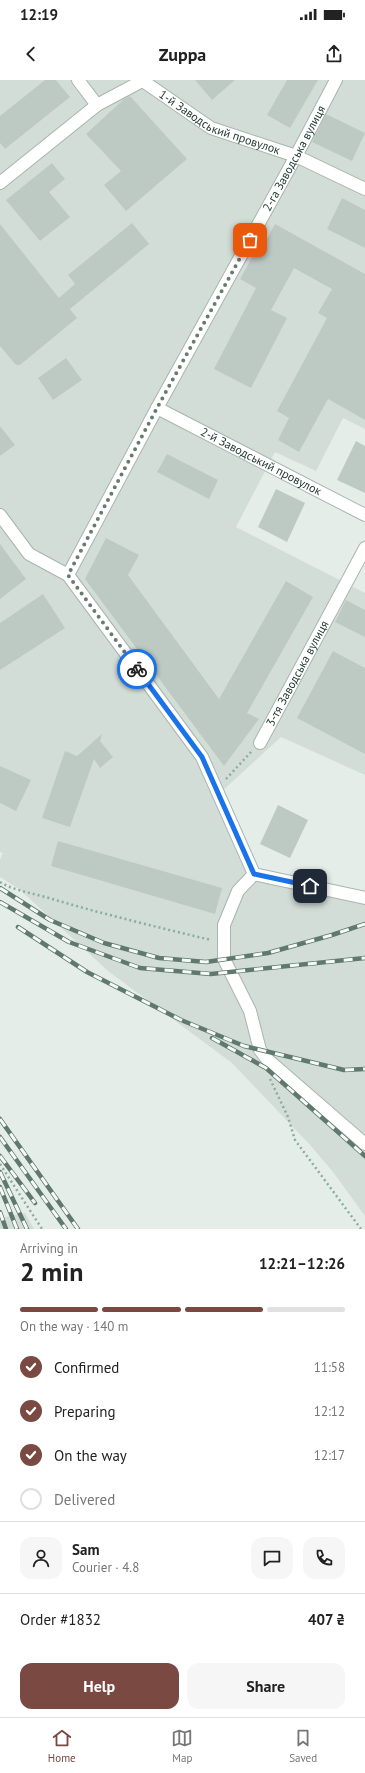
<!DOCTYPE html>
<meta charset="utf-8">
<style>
body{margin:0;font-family:"PT Sans",sans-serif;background:#f6f6f6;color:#222;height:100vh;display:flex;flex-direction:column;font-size:15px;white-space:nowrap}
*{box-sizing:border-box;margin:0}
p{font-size:13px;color:#767676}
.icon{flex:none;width:22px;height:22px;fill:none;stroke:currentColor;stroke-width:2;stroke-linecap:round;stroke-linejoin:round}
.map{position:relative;height:1149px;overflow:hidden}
.panel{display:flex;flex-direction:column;background:#fff;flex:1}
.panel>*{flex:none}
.pin{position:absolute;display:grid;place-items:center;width:34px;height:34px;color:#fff;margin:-17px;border-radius:8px;box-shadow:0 2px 6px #0006}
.courier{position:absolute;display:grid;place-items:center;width:40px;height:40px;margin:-20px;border:3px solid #1a73e8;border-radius:50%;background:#fff;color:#222;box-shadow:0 1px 5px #0007}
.overview em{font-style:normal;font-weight:700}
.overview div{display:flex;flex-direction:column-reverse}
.overview{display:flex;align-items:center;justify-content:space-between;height:68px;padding:0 20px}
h1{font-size:26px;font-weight:700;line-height:30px}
.bar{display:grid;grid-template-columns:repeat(4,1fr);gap:6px 4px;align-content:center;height:48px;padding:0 20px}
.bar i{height:5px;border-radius:3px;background:#e0e0e0}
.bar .selected{background:#7a4942}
.bar p{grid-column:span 4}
.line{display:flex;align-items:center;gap:10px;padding:0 20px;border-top:1px solid #e0e0e0}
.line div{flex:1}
.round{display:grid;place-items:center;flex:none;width:42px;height:42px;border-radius:12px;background:#f6f6f6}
ol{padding:0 20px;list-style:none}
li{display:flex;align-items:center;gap:12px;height:44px}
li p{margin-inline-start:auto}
li .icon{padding:4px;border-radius:50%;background:#7a4942;color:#fff;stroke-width:4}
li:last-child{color:#767676}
li i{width:22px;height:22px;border:2px solid #e0e0e0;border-radius:50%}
.button{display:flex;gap:8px;margin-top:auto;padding:8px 20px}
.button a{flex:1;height:46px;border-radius:12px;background:#7a4942;color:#fff;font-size:16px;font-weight:700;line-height:46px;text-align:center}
.button a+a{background:#f6f6f6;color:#222}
.status{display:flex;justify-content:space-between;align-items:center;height:28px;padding:0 20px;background:#fff;direction:ltr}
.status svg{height:11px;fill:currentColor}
header{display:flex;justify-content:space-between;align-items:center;height:52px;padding:0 20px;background:#fff;font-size:18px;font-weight:700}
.dock{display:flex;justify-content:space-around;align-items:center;height:56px;border-top:1px solid #e0e0e0;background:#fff;font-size:11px;color:#767676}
.dock a{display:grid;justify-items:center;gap:2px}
.dock .selected{color:#7a4942}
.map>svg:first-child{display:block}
.built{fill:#d3ddd7}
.building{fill:#bdcac4}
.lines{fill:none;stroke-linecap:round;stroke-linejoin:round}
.minor-casing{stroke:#a8b5ae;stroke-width:14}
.path{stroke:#88ae9d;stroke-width:2.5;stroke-dasharray:2 3;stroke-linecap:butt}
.minor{stroke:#fff;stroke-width:12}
.rail-casing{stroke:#60796f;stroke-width:4.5}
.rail{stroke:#f5faf7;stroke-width:3;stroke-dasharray:9;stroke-linecap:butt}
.done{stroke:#687b73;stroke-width:4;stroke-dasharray:0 7.2}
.route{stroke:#1a73e8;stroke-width:5}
.labels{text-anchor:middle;stroke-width:4;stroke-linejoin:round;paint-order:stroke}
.street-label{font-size:12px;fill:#253d34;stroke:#f5faf7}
</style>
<div class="status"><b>12:19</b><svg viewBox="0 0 49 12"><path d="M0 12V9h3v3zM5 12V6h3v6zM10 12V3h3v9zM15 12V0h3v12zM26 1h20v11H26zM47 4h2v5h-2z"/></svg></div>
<header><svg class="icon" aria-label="back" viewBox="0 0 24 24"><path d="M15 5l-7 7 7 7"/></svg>Zuppa<svg class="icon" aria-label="share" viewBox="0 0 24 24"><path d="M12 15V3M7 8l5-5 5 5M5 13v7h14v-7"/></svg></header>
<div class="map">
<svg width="365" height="1149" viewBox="0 0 365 1149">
<rect width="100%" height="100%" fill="#e5ede8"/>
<path class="built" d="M0,0h365v349l-22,-11 -27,53 -41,-19 -39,75 129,66v182l-84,-38 -62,57 35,80 111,24v318l-32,-44 -22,-26 -79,-83 -124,-92 -89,-82 -19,-12v-18l3,-6 -3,-1z
M25,1133l9,16h-34v-11z"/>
<path class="building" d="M45,0h11l14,17 -65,52 -5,-6v-27z
M195,0h40l-23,20z
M287,0h31l-28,48 -23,-13z
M130,16l57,63 -61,52 -22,-26 17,-14 -35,-37 38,-35z
M326,34l39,19 -13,28 -40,-19z
M52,83l13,16 -16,13 21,25 -30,24 -34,-41z
M342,118l23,12v38l-38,-19z
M132,143l17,21 -79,65 7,9 -57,47h-4l-16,-19v-122l59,74 16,-14 -7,-9z
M275,144l90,50v146l-37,-21 -29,53 -21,-12 11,-22 -12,-7 50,-93 -9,-5 14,-24 -38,-21 -23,42 16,8 -36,70 -37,-19 42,-81 -16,-9 14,-25 4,2z
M66,278l16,22 -29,20 -15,-22z
M0,346l15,19 -15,11z
M356,361l9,5v47l-28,-13z
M167,374l51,26 -9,19 -52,-27z
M276,409l29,14 -18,39 -29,-15z
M106,458l33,17 -11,20 91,124 67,-118 27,16 -66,116 12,6 -35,47 -139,-187z
M0,464l26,35 -26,20z
M43,514l22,34 -65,42v-47z
M346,520l19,10v27l-30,-15z
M333,571l32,17v86l-68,-36z
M102,654l-2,7 13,16 -13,11 -6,-9 -24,68 -28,-9 23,-67 12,5z
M0,686l31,14 -15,31 -16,-8z
M278,725l30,15 -18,38 -30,-14z
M58,761l164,47 -7,26 -164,-48z"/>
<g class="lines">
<defs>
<g id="minor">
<path d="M78,0l19,25"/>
<path id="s1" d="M143,1l68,47 85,28 69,33"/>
<path d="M0,103l97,-78 47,-25"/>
<path id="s2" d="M157,328l208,107"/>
<path d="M0,435l29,39 39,21 134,182 52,117 111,24"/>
<path id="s3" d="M68,495l89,-167 139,-252 40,-76"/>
<path id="s4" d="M260,663l105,-195"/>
<path d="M254,794l-16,17 -14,34v34l26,52 10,39 7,9 98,85"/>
</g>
</defs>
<use href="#minor" class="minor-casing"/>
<path class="path" d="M226,699l25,-27
M0,802c15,9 32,11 49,16 53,16 108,29 162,42
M270,999l18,38 7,23 66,89
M0,1084l42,65"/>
<use href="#minor" class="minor"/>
<defs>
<path id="rail" d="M0,808l50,32 54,23 55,15 47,4 62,-9 64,-18 33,-11
M0,822l69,40 71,26 71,6 154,-16
M18,847l69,45 94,48 63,26 100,24 21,-1
M212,958l54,30 99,88
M0,1039l78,110
M0,1057l66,92
M0,1076l35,47
M0,1092l27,57
M0,1107l17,42
M0,1132l6,17"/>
</defs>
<use href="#rail" class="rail-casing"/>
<use href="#rail" class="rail"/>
</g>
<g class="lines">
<path class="done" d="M137,589l-69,-94 89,-167 93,-168"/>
<path class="route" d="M137,589l65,88 52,117 56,12"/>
</g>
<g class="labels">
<g class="street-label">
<text dy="4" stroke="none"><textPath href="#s1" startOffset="88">1-й Заводський провулок</textPath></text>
<text dy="4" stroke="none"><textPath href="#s3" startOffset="474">2-га Заводська вулиця</textPath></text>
<text dy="4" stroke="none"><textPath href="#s2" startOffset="117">2-й Заводський провулок</textPath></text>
<text dy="4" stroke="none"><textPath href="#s4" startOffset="79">3-тя Заводська вулиця</textPath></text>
</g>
</g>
</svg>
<div class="pin" style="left:250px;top:160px;background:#ea580c"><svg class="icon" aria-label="bag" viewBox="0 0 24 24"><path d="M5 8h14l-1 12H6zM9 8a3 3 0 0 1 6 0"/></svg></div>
<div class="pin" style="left:310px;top:806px;background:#1f2937"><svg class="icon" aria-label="home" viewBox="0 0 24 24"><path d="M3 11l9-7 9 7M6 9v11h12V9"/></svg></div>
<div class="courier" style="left:137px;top:589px"><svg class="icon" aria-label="bike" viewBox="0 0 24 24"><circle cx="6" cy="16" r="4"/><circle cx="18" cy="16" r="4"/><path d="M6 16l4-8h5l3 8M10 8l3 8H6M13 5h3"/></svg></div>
</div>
<section class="panel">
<div class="overview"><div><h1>2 min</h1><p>Arriving in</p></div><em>12:21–12:26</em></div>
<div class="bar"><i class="selected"></i><i class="selected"></i><i class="selected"></i><i></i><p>On the way · 140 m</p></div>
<ol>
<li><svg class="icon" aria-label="check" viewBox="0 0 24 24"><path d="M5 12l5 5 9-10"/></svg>Confirmed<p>11:58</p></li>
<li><svg class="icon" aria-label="check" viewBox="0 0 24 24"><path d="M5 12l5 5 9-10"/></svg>Preparing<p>12:12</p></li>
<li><svg class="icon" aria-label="check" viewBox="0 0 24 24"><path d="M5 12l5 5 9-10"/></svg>On the way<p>12:17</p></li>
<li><i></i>Delivered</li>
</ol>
<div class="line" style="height:72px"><a class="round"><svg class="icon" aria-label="person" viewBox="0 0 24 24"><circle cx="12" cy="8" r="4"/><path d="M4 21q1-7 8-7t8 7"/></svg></a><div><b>Sam</b><p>Courier · 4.8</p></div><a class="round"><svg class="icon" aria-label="chat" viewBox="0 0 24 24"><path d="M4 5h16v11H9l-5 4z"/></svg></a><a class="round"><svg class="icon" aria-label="phone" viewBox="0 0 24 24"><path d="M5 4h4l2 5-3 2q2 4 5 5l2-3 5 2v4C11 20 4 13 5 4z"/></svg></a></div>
<div class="line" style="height:52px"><div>Order #1832</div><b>407 ₴</b></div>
<div class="button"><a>Help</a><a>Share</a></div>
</section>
<nav class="dock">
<a class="selected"><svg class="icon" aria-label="home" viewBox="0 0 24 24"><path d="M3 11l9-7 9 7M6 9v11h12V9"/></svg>Home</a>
<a><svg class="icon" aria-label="map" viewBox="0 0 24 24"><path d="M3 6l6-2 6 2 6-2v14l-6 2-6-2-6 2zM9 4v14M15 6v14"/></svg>Map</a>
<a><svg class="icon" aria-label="saved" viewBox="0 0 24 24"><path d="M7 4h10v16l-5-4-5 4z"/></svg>Saved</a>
</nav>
